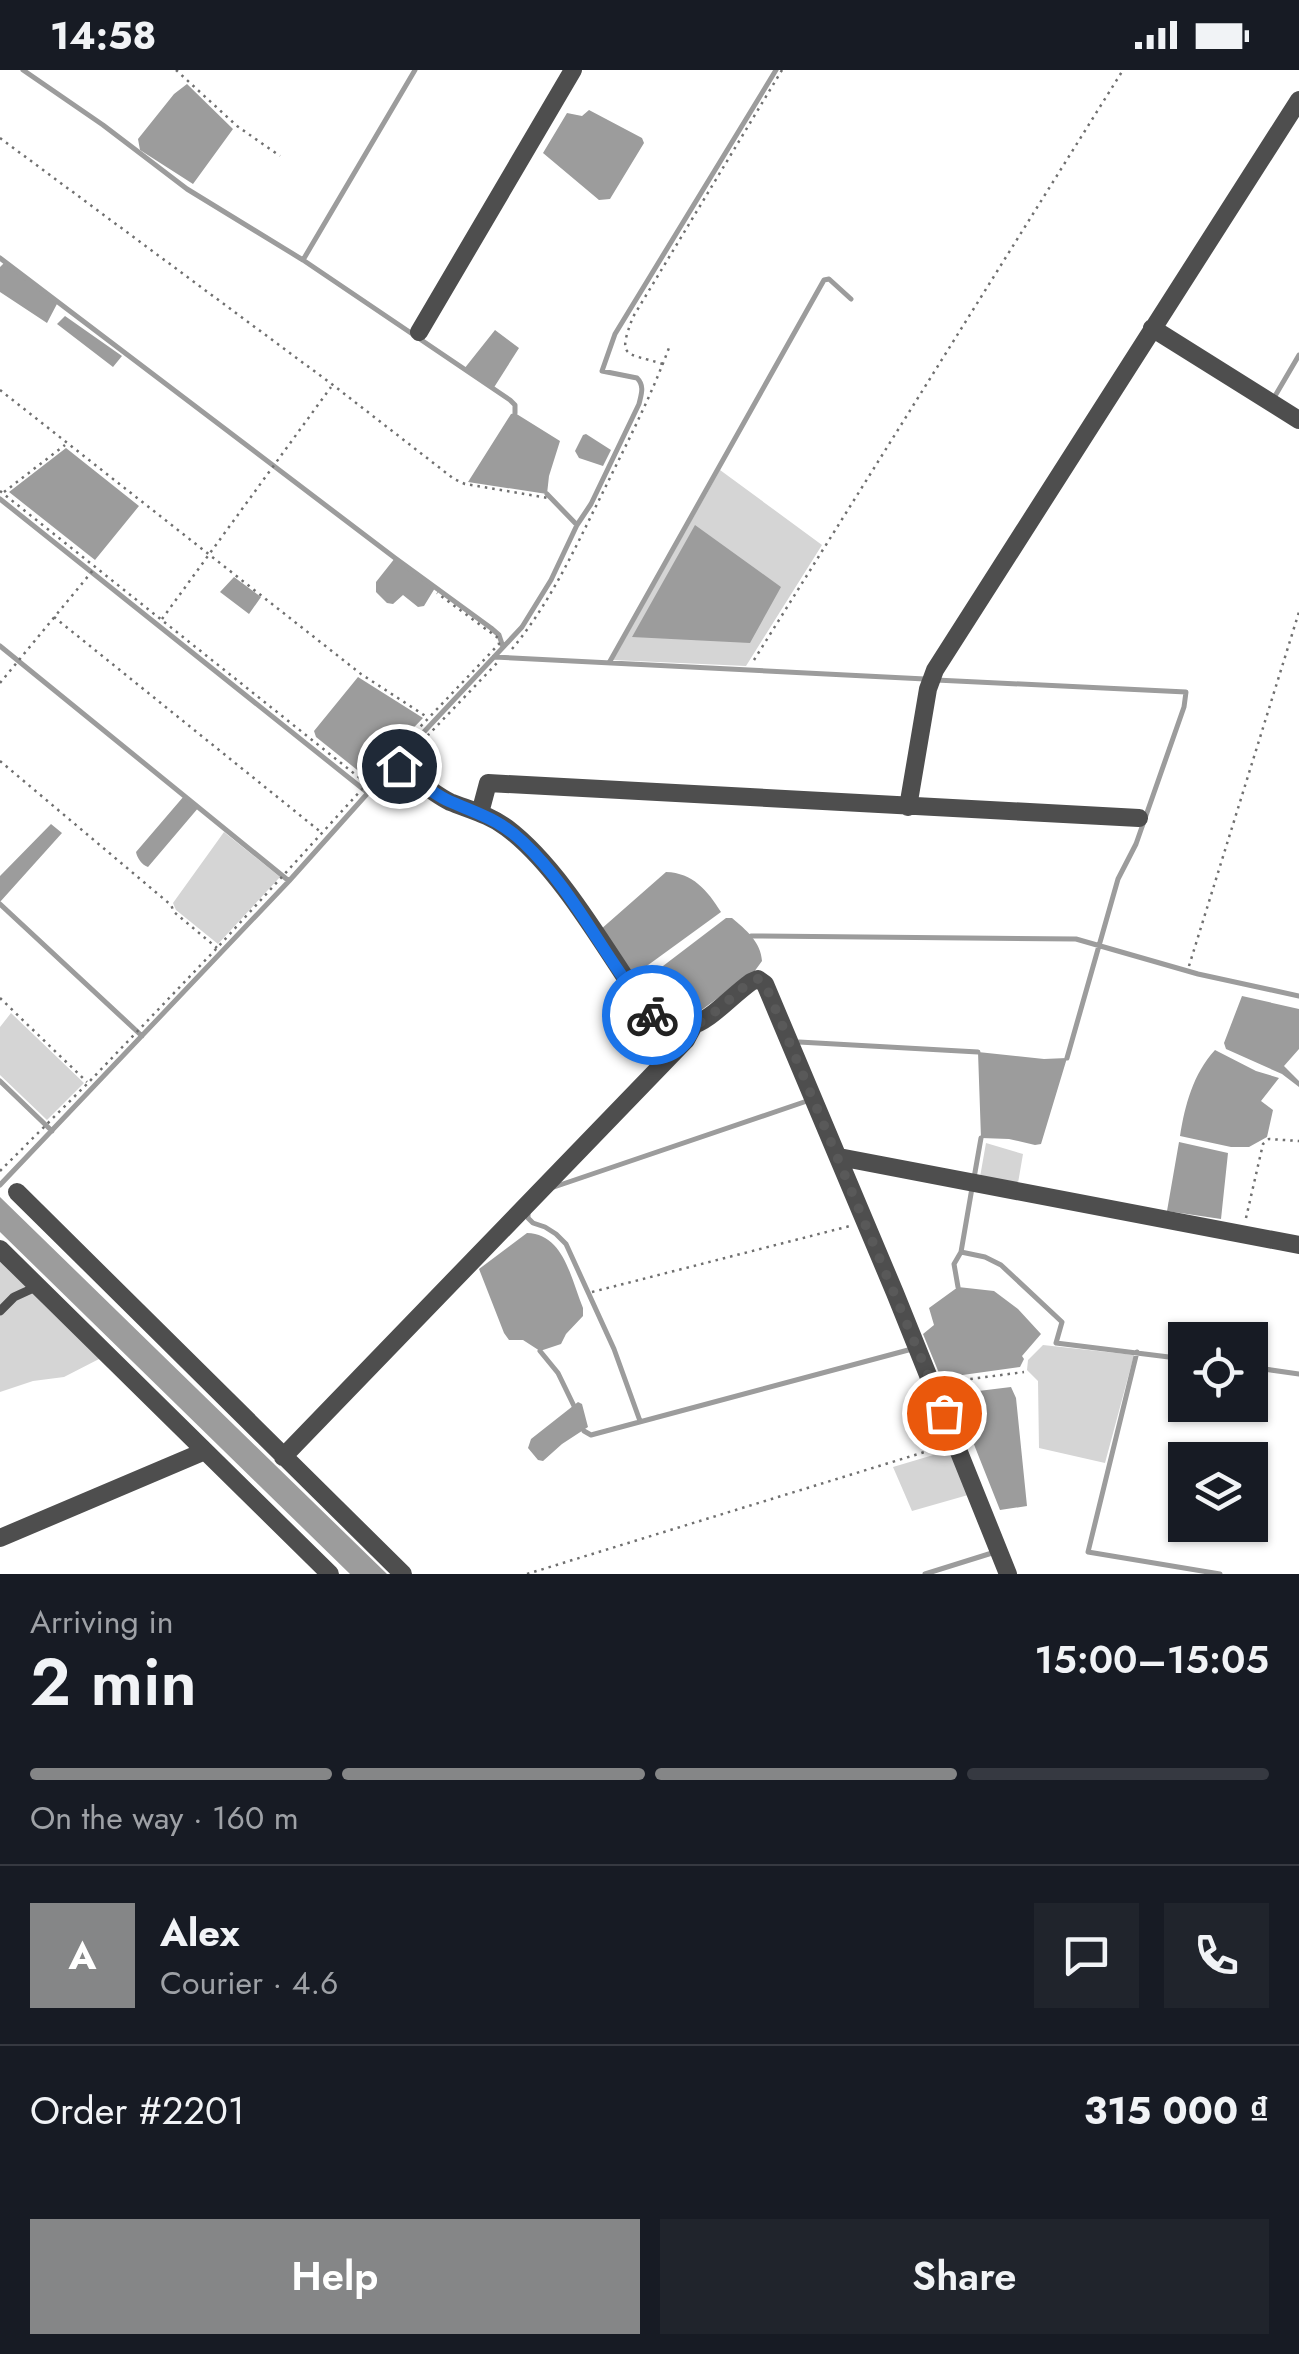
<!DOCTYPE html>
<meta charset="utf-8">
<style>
body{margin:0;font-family:Jost,sans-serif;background:#20242c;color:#f1f3f6;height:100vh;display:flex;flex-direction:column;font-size:38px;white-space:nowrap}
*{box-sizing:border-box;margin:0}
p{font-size:32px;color:#9ea1a6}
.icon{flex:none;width:55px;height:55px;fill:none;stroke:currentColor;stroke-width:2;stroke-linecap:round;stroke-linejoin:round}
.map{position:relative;height:1504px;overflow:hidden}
.side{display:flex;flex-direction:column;background:#171b24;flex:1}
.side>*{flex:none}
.buttons{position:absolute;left:1168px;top:1252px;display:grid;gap:20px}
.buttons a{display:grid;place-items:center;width:100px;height:100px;border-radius:0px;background:#171b24;box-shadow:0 2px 8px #0004;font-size:50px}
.pin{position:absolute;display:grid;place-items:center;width:85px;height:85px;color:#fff;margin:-42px;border:5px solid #fff;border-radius:50%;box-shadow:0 2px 10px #0007}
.courier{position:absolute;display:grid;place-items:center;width:100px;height:100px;margin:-50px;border:8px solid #1a73e8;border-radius:50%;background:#fff;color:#222;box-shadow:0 2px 12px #0007}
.overview em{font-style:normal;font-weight:600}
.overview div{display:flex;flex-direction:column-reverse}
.overview{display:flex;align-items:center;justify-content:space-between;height:170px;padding:0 30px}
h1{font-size:65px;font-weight:600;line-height:75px}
.bar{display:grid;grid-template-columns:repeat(4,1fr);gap:15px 10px;align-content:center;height:120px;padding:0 30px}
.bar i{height:12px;border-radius:8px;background:#363941}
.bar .on{background:#858687}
.bar p{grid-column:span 4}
.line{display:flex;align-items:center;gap:25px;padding:0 30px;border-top:2px solid #363941}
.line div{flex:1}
.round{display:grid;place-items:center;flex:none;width:105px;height:105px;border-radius:0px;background:#20242c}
.primary-button{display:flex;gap:20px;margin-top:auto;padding:20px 30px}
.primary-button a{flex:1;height:115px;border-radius:0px;background:#858687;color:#fff;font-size:40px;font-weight:600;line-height:115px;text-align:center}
.primary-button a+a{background:#20242c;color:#f1f3f6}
.status{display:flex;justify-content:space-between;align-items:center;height:70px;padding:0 50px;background:#171b24;direction:ltr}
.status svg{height:28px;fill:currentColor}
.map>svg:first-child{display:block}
.green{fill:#d5d5d5}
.water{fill:#9c9c9c}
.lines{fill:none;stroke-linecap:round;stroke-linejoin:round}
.stream{stroke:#9c9c9c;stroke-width:5}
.path{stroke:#707070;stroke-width:2.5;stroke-dasharray:2.5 5;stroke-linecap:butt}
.service{stroke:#4e4e4e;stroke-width:9}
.minor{stroke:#4e4e4e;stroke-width:18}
.done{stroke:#595959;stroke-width:10;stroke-dasharray:0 18}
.route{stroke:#1a73e8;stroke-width:12}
</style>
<div class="status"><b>14:58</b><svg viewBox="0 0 49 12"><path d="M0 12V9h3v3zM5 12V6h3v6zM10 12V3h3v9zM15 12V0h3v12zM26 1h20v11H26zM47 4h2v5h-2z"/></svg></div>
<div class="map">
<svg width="1299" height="1504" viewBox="0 0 1299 1504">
<rect width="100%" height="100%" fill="#fff"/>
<path class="green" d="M720,400l102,75 -76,121 -133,-6z
M224,762l56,45 -62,67 -42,-34 -3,-7z
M11,943l73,70 -37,37 -47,-45v-48z
M986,1073l37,11 -5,29 -38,-6z
M0,1189l101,99 -37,19 -31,4 -33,11z
M1043,1275l91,10 -29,108 -66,-15 -1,-67 -11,-11 1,-10z
M950,1380l18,45 -56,16 -19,-44z"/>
<path class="water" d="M187,14l46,45 -40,55 -53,-34 -2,-11 36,-45z
M589,40l53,28 2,5 -34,56 -11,1 -56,-47 24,-40 15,3z
M5,192l53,40 -11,21 -47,-31v-25z
M65,246l57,40 -9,11 -56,-43z
M495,260l24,18 -26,41 -29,-20z
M515,343l45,28 -11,35 -2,18 -79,-12 43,-68z
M586,364l25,16 -8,16 -24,-8 -4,-7 8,-16z
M66,378l73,58 -44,54 -86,-68z
M695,455l86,62 -31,56 -118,-6z
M395,488l40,30 -11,18 -6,1 -15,-12 -10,9 -6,-1 -11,-11v-10z
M234,507l27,20 -12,17 -29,-22z
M358,607l65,41 -57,59 -50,-40 -2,-6z
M184,726l15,11 -51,60c-6,-2 -11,-9 -12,-15z
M51,754l11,9 -62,69v-26z
M666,802c27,1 41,18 55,40l-88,64 -33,-46z
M726,848h6c14,12 29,24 30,43l-8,11 -65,47c-23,3 -39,-17 -47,-37z
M1242,926l57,13v40l-15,17 15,15v6l-17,-13 -56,-25 -2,-6z
M1215,980l41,21 23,7 -18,23 12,9 -6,27 -18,10h-18l-51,-11c5,-31 13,-62 35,-86z
M978,982l66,7 23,-1 -26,86 -6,1 -26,-6 -28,-1z
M1179,1072l49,11 -7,66 -54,-8z
M0,1127l387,377h-37l-350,-342z
M527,1163c37,1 44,46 56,75v8l-17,18 -5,10 -21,7 -17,-11h-14l-5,-7 -25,-64z
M958,1217l36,4 24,18 23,25 -19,22 2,3 -4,8 -79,11 -18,-44 11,-9 -5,-17z
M1011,1317l5,11 11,108 -27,4 -46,-116z
M578,1332l4,2 6,23 -26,17 -19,17 -5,-1 -10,-12 3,-9z"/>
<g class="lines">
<path class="stream" d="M23,0l80,55 84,64 116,71 207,140 5,5v8
M0,188l395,300 96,70 8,7 4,12
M303,190l112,-190
M1275,326l24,-41
M547,424l30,31
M0,429l368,294
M0,576l289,235
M494,587l431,22
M609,593l215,-383 5,-1 22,20
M936,610l250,12 -2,15 -48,137 -18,35 -51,179
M0,834l142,132
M751,866l325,3 122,35 101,22
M799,972l179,10
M0,1011l52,50
M974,1108l7,-40
M0,1115l289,-304 103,-115 130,-139 29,-47 26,-55 14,-21 48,-100c2,-9 6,-18 -2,-26l-35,-7 13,-37 161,-264
M554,1117l253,-86
M528,1142v6l5,5 12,4 11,7 10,10 48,105 26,72
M961,1182l24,5 16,8 61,57 -6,21 129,16
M958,1217l-4,-23 7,-12 11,-64
M540,1281l18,22 16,33
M1137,1282l-49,200 132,22
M1250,1297l49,7
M584,1361l7,4 321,-86
M925,1504l67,-21"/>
<path class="path" d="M176,0l61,56 43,30
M0,68l333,247 121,94 11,5 83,14
M663,294c-38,-12 -46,-5 -30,-47l149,-247
M0,320l361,284 66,43
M0,421l366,292
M4,422l61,-47
M54,547l268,216
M162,549l169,-232
M512,579c39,-47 63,-101 90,-155 24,-49 49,-97 68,-149
M754,590l369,-590
M0,613l94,-114
M400,678l99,-104 -1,-6 -61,-45
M412,682l85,-89
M0,691l171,144 3,7 43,36
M1189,896l110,-354
M0,928l87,84
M0,1101l88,-88 129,-135 167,-183
M1246,1148l17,-74 6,-5 30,2
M592,1222l258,-66
M948,1312l76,-10
M527,1504l414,-127"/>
<path class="service" d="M0,1241l14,-14 24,-11"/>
<path class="minor" d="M1152,258l147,92
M419,262l154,-262
M399,696c16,12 33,27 51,36 20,8 40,13 57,26 54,41 99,123 138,179 42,47 69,2 106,-25l7,-3 7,5 130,309 113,281
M908,737l20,-118 7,-19 364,-570
M480,743l8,-30 651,35
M839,1087l460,88
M17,1122l386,382
M0,1179l330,325
M283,1387l403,-417 7,-13
M0,1468l205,-87"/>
</g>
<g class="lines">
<path class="done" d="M652,945c8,7 18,14 30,14 18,1 53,-36 68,-47l8,-3 7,5 179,429"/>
<path class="route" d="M399,696c16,12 32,27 50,35 29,13 50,18 74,41 53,50 82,119 129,173"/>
</g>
</svg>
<div class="buttons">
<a><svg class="icon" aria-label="locate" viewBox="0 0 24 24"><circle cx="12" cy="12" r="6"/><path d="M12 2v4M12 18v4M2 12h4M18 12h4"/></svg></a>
<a><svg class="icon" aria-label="layers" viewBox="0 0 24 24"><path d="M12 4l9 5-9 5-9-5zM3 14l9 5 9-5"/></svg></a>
</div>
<div class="pin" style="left:944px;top:1343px;background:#ea580c"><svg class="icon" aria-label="bag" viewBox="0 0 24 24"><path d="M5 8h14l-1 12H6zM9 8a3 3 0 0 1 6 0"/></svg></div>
<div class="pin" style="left:399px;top:696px;background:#1f2937"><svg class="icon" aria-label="home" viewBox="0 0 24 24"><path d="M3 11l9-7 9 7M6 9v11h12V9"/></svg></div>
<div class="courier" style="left:652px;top:945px"><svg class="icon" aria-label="bike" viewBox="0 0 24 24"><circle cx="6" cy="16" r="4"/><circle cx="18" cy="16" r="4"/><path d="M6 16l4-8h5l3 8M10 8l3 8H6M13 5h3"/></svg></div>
</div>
<section class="side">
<div class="overview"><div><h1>2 min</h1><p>Arriving in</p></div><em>15:00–15:05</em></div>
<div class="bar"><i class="on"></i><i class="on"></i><i class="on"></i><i></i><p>On the way · 160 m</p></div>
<div class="line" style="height:180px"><b class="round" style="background:#858687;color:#fff">A</b><div><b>Alex</b><p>Courier · 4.6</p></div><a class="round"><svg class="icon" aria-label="chat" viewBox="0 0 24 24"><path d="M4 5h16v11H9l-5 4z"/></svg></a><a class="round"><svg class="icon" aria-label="phone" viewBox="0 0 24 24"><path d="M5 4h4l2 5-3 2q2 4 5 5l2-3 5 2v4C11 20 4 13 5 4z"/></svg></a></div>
<div class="line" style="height:130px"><div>Order #2201</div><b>315 000 ₫</b></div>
<div class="primary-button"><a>Help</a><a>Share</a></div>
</section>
